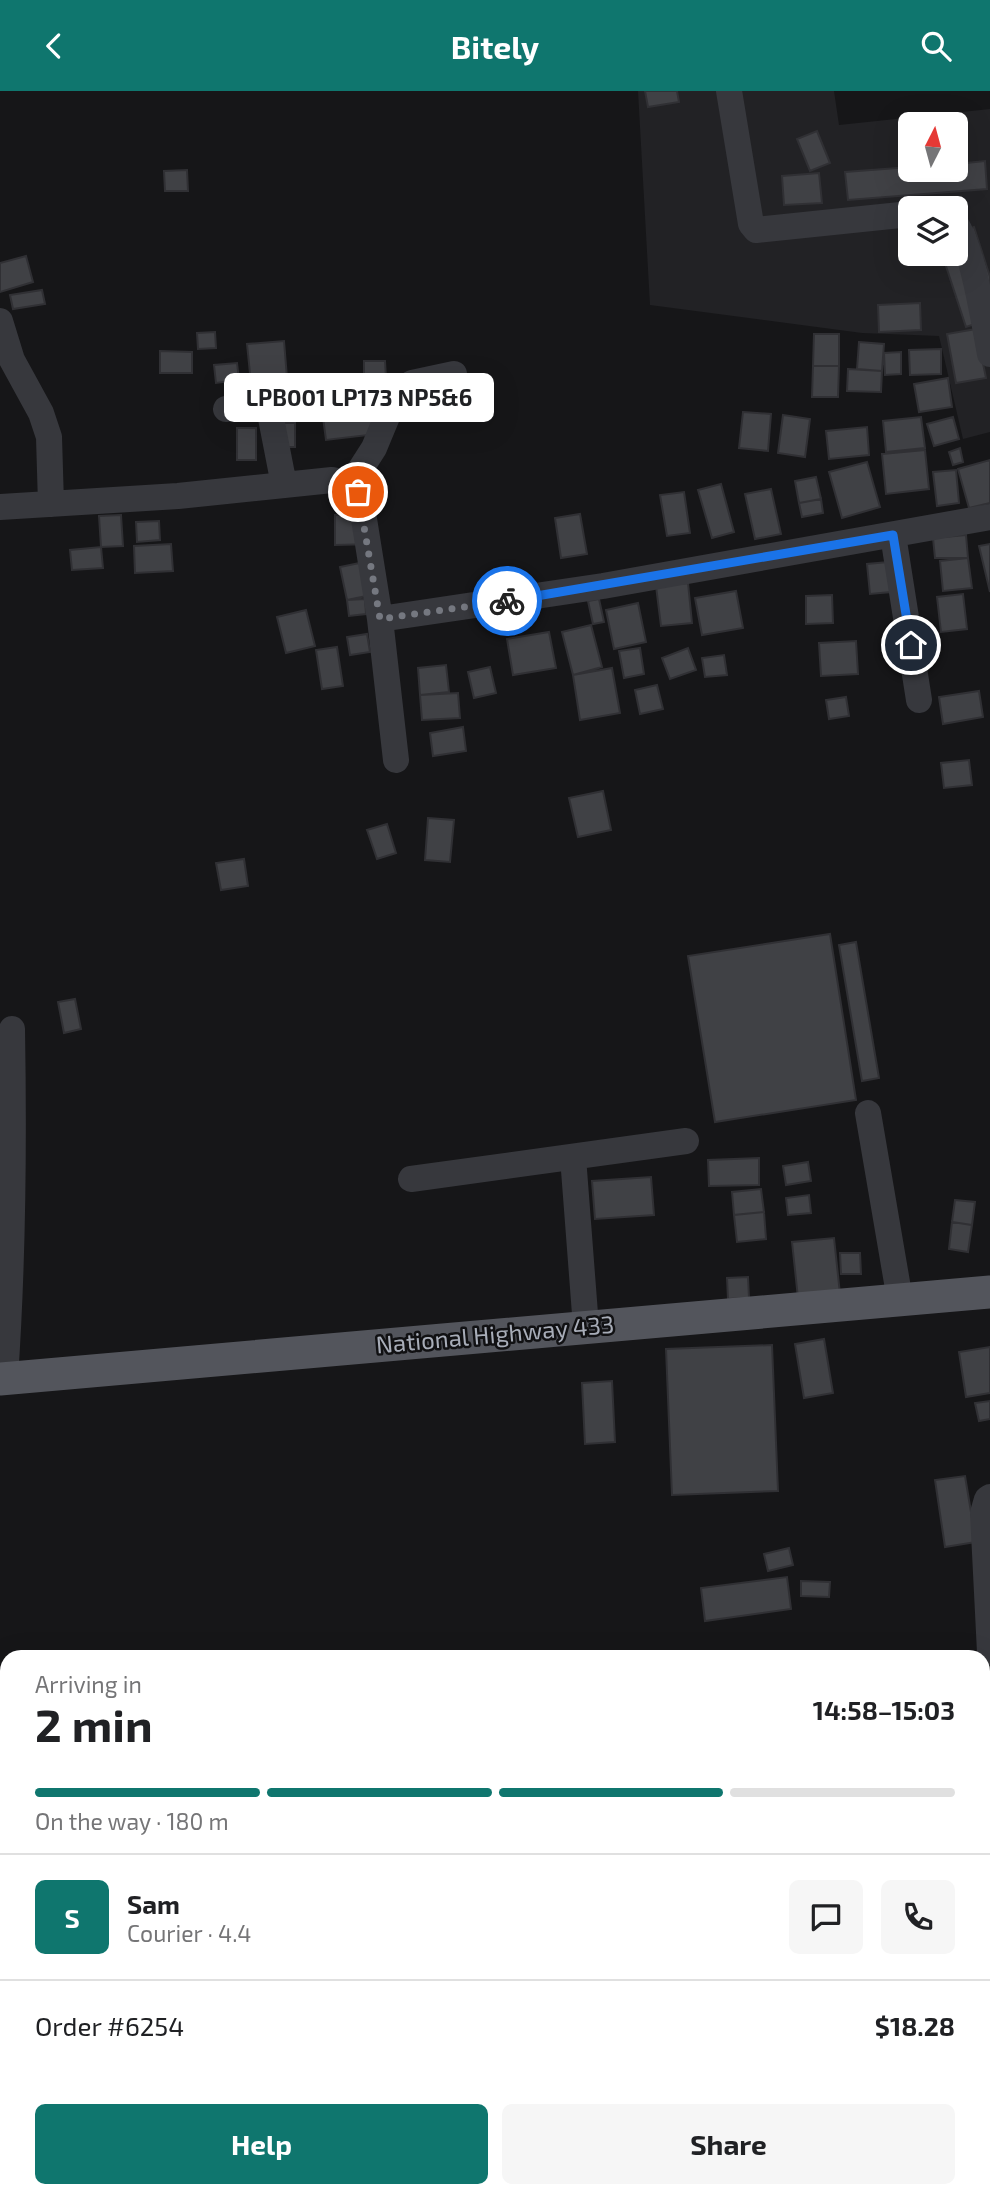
<!DOCTYPE html>
<meta charset="utf-8">
<style>
body{margin:0;font-family:"Exo 2",sans-serif;background:#f6f6f6;color:#202124;height:100vh;display:flex;flex-direction:column;font-size:26px;white-space:nowrap}
*{box-sizing:border-box;margin:0}
p{font-size:23px;color:#757577}
.icon{flex:none;width:38px;height:38px;fill:none;stroke:currentColor;stroke-width:2;stroke-linecap:round;stroke-linejoin:round}
.map{position:relative;flex:1;overflow:hidden}
.details{position:absolute;left:0px;top:1559px;width:990px;height:548px;display:flex;flex-direction:column;background:#fff;border-radius:21px 21px 0 0;box-shadow:0 7px 28px #0002}
.details>*{flex:none}
.needle{width:46px;rotate:6deg}
.buttons{position:absolute;left:898px;top:21px;display:grid;gap:14px}
.buttons a{display:grid;place-items:center;width:70px;height:70px;border-radius:10px;background:#fff;box-shadow:0 7px 28px #0002;font-size:35px}
.pin{position:absolute;display:grid;place-items:center;width:60px;height:60px;color:#fff;margin:-30px;border:4px solid #fff;border-radius:50%;box-shadow:0 2px 7px #0007}
.courier{position:absolute;display:grid;place-items:center;width:70px;height:70px;margin:-35px;border:5px solid #1a73e8;border-radius:50%;background:#fff;color:#222;box-shadow:0 2px 9px #0007}
.bubble{position:absolute;height:49px;border-radius:10px;background:#fff;box-shadow:0 7px 28px #0002;font-size:23px;font-weight:700;line-height:49px;text-align:center}
.head em{font-style:normal;font-weight:700}
.head div{display:flex;flex-direction:column-reverse}
.head{display:flex;align-items:center;justify-content:space-between;height:119px;padding:0 35px}
h1{font-size:46px;font-weight:700;line-height:52px}
.bar{display:grid;grid-template-columns:repeat(4,1fr);gap:10px 7px;align-content:center;height:84px;padding:0 35px}
.bar i{height:9px;border-radius:5px;background:#e0e0e0}
.bar .active{background:#0f766e}
.bar p{grid-column:span 4}
.line{display:flex;align-items:center;gap:18px;padding:0 35px;border-top:2px solid #e0e0e0}
.line div{flex:1}
.round{display:grid;place-items:center;flex:none;width:74px;height:74px;border-radius:10px;background:#f6f6f6}
.primary-button{display:flex;gap:14px;margin-top:auto;padding:14px 35px}
.primary-button a{flex:1;height:80px;border-radius:10px;background:#0f766e;color:#fff;font-size:28px;font-weight:700;line-height:80px;text-align:center}
.primary-button a+a{background:#f6f6f6;color:#202124}
header{display:flex;justify-content:space-between;align-items:center;height:91px;padding:0 35px;background:#0f766e;color:#fff;font-size:32px;font-weight:700}
.map>svg:first-child{display:block}
.built{fill:#222225;fill-rule:evenodd}
.building{fill:#404145;stroke:#303034;stroke-width:2}
.lines{fill:none;stroke-linecap:round;stroke-linejoin:round}
.minor{stroke:#37383d;stroke-width:26}
.major{stroke:#53555c;stroke-width:33}
.done{stroke:#757880;stroke-width:7;stroke-dasharray:0 12.6}
.route{stroke:#1a73e8;stroke-width:9}
.labels{text-anchor:middle;stroke-width:5;stroke-linejoin:round;paint-order:stroke}
.street-label{font-size:24px;fill:#a8adb8;stroke:#111113}
</style>
<header><svg class="icon" aria-label="back" viewBox="0 0 24 24"><path d="M15 5l-7 7 7 7"/></svg>Bitely<svg class="icon" aria-label="search" viewBox="0 0 24 24"><circle cx="10" cy="10" r="6"/><path d="M15 15l6 6"/></svg></header>
<div class="map">
<svg width="990" height="2106" viewBox="0 0 990 2106">
<rect width="100%" height="100%" fill="#161618"/>
<path class="built" d="M638,0h196l5,34 151,-16v323l-27,7 -24,-103 -77,-3 -212,-28zM910,33h46v46h-46zM910,117h46v46h-46z"/>
<path class="building" d="M645,0h32l2,11 -31,5z
M817,40l13,32 -20,8 -13,-32z
M985,70l2,28 -139,11 -3,-28 65,-5v3h46v-6z
M187,79l1,21h-23l-1,-20z
M819,82l3,30 -38,2 -2,-29z
M974,136l16,50v42l-24,8 -24,-73h14v-21z
M26,165l7,26 -33,10v-29z
M42,199l3,14 -32,5 -3,-14z
M920,212l1,27 -42,2 -1,-27z
M976,238l10,49 -30,5 -9,-49z
M215,241l1,16 -18,1 -1,-16z
M814,243h25v32h-26z
M284,250l4,49 -36,3 -5,-49z
M859,251l25,2 -2,27 -25,-2z
M941,258v25l-31,1 -1,-25z
M160,260l32,1v21h-32z
M901,261v22l-16,1 -1,-22z
M364,270h21l1,17h-22z
M237,272l2,17 -23,3 -2,-18z
M813,275h26l-1,31h-26z
M848,278l34,2 -1,21 -34,-1z
M948,287l4,29 -33,5 -5,-28z
M244,292l4,33 -17,2 -4,-33z
M371,297l6,46 -51,6 -6,-45z
M275,311h20v21h-20z
M743,321l28,2 -3,37 -29,-3z
M783,324l27,4 -5,38 -27,-4z
M921,326l4,31 -39,4 -3,-31z
M953,326l6,22 -25,7 -7,-22z
M275,332h20v24h-20z
M867,336l2,28 -40,4 -3,-28z
M237,337h19v32h-19z
M960,357l3,14 -10,3 -4,-13z
M925,359l4,39 -43,5 -4,-40z
M990,369v43l-21,5 -11,-39z
M867,371l13,45 -38,11 -13,-46z
M956,379l3,33 -22,3 -4,-34z
M816,386l5,22 -22,4 -4,-22z
M721,393l13,48 -22,6 -14,-48z
M771,398l10,45 -26,5 -10,-45z
M684,401l6,41 -23,3 -7,-41z
M821,408l2,14 -21,4 -3,-14z
M580,423l7,40 -26,4 -6,-40z
M121,424l2,31 -22,1 -2,-31z
M335,424h39v29l-39,1z
M159,430l1,19 -23,2 -1,-20z
M966,444l2,23h-33l-2,-20z
M171,453l2,27 -38,2 -1,-27z
M990,453v48l-11,-46z
M101,456l2,21 -31,2 -2,-20z
M968,467l4,30 -29,3 -3,-30z
M379,468l7,33 -39,8 -7,-33z
M888,471l3,30 -21,2 -3,-30z
M688,492l4,40 -31,3 -5,-40z
M736,500l7,37 -41,7 -7,-37z
M963,503l4,35 -26,3 -4,-35z
M832,504l1,28 -27,1v-28z
M365,508l1,15 -17,2 -2,-16z
M599,508l5,23 -11,2 -5,-23z
M638,512l8,39 -32,7 -8,-39z
M306,519l9,36 -29,7 -9,-36z
M591,534l11,42 -29,8 -11,-43z
M549,541l7,36 -43,7 -6,-36z
M367,543l3,18 -20,3 -3,-18z
M856,550l2,33 -37,2 -2,-33z
M337,556l6,39 -21,3 -6,-39z
M640,557l4,26 -20,4 -5,-27z
M688,557l8,22 -26,9 -8,-21z
M724,564l3,20 -22,2 -3,-19z
M446,574l3,27 -29,3 -2,-27z
M490,576l6,26 -22,5 -6,-26z
M612,577l8,45 -40,7 -7,-45z
M657,594l6,24 -23,5 -5,-24z
M979,600l4,26 -40,7 -4,-27z
M458,602l2,25 -38,2 -2,-25z
M846,606l3,19 -20,3 -3,-19z
M463,636l3,24 -33,5 -3,-23z
M969,669l3,25 -28,3 -3,-25z
M603,700l8,39 -33,7 -9,-39z
M428,727l26,2 -4,42 -25,-2z
M387,733l9,29 -19,6 -10,-29z
M244,768l4,27 -27,4 -5,-27z
M830,843l26,166 -141,22 -27,-166z
M856,851l23,136 -17,3 -23,-136z
M75,908l6,30 -17,4 -6,-31z
M759,1067v27l-50,1 -1,-26z
M808,1071l3,19 -25,4 -3,-19z
M651,1086l3,38 -59,4 -3,-38z
M761,1098l3,23 -30,3 -2,-23z
M809,1104l2,18 -23,2 -2,-17z
M955,1109l20,2 -3,23 -20,-3z
M764,1121l2,27 -29,3 -3,-27z
M952,1131l20,3 -4,27 -19,-3z
M834,1147l6,56 -42,4 -6,-56z
M840,1162h20l1,21h-20z
M748,1186l1,21 -21,1 -1,-21z
M824,1248l9,54 -29,5 -9,-54z
M772,1254l6,146 -106,4 -6,-146z
M990,1256v46l-24,4 -7,-45z
M612,1290l3,61 -30,2 -3,-61z
M990,1310v18l-11,2 -4,-18z
M965,1385l11,66 -31,5 -10,-67z
M789,1457l4,17 -25,6 -4,-17z
M787,1486l4,32 -86,12 -4,-33z
M801,1490l29,1 -1,15 -28,-1z
M984,1569h2l4,40v82h-6z
M146,2100h42v6h-42z
M218,2100h17v6h-17z"/>
<g class="lines">
<path class="minor" d="M729,0l22,133 5,6 154,-16
M956,133c17,26 28,98 34,130
M0,230l12,39 29,53 8,24 2,67
M226,318l33,-7 6,1 4,5 15,77
M351,393l23,-36 22,-53 16,-12 42,-9
M0,416l178,-11 154,-16 19,4 7,9 6,26 16,100 223,-33 387,-69
M893,444l26,165
M380,528l16,141
M868,1022l32,187
M573,1066l13,170
M411,1088l275,-38
M5,1287c8,-116 9,-233 7,-349
M990,1406l-3,2 -4,14 7,139
M0,1868l7,-1
M251,2100l1,6"/>
<path class="major" d="M0,1288l990,-87"/>
</g>
<g class="lines">
<path class="done" d="M358,401l22,127 127,-18"/>
<path class="route" d="M507,510l386,-66 18,110"/>
</g>
<g class="labels">
<g class="street-label">
<text transform="translate(495 1244) rotate(-5)" y="8">National Highway 433</text>
</g>
</g>
</svg>
<div class="buttons">
<a><svg class="needle" viewBox="-14 -14 28 28"><path d="M0-13l5 13h-10z" fill="#e53935"/><path d="M0 13l5-13h-10z" fill="#757577"/></svg></a>
<a><svg class="icon" aria-label="layers" viewBox="0 0 24 24"><path d="M12 4l9 5-9 5-9-5zM3 14l9 5 9-5"/></svg></a>
</div>
<div class="pin" style="left:358px;top:401px;background:#ea580c"><svg class="icon" aria-label="bag" viewBox="0 0 24 24"><path d="M5 8h14l-1 12H6zM9 8a3 3 0 0 1 6 0"/></svg></div>
<div class="pin" style="left:911px;top:554px;background:#1f2937"><svg class="icon" aria-label="home" viewBox="0 0 24 24"><path d="M3 11l9-7 9 7M6 9v11h12V9"/></svg></div>
<div class="courier" style="left:507px;top:510px"><svg class="icon" aria-label="bike" viewBox="0 0 24 24"><circle cx="6" cy="16" r="4"/><circle cx="18" cy="16" r="4"/><path d="M6 16l4-8h5l3 8M10 8l3 8H6M13 5h3"/></svg></div>
<div class="bubble" style="left:224px;top:282px;width:270px">LPB001 LP173 NP5&amp;6</div>
<section class="details">
<div class="head"><div><h1>2 min</h1><p>Arriving in</p></div><em>14:58–15:03</em></div>
<div class="bar"><i class="active"></i><i class="active"></i><i class="active"></i><i></i><p>On the way · 180 m</p></div>
<div class="line" style="height:126px"><b class="round" style="background:#0f766e;color:#fff">S</b><div><b>Sam</b><p>Courier · 4.4</p></div><a class="round"><svg class="icon" aria-label="chat" viewBox="0 0 24 24"><path d="M4 5h16v11H9l-5 4z"/></svg></a><a class="round"><svg class="icon" aria-label="phone" viewBox="0 0 24 24"><path d="M5 4h4l2 5-3 2q2 4 5 5l2-3 5 2v4C11 20 4 13 5 4z"/></svg></a></div>
<div class="line" style="height:91px"><div>Order #6254</div><b>$18.28</b></div>
<div class="primary-button"><a>Help</a><a>Share</a></div>
</section>
</div>
